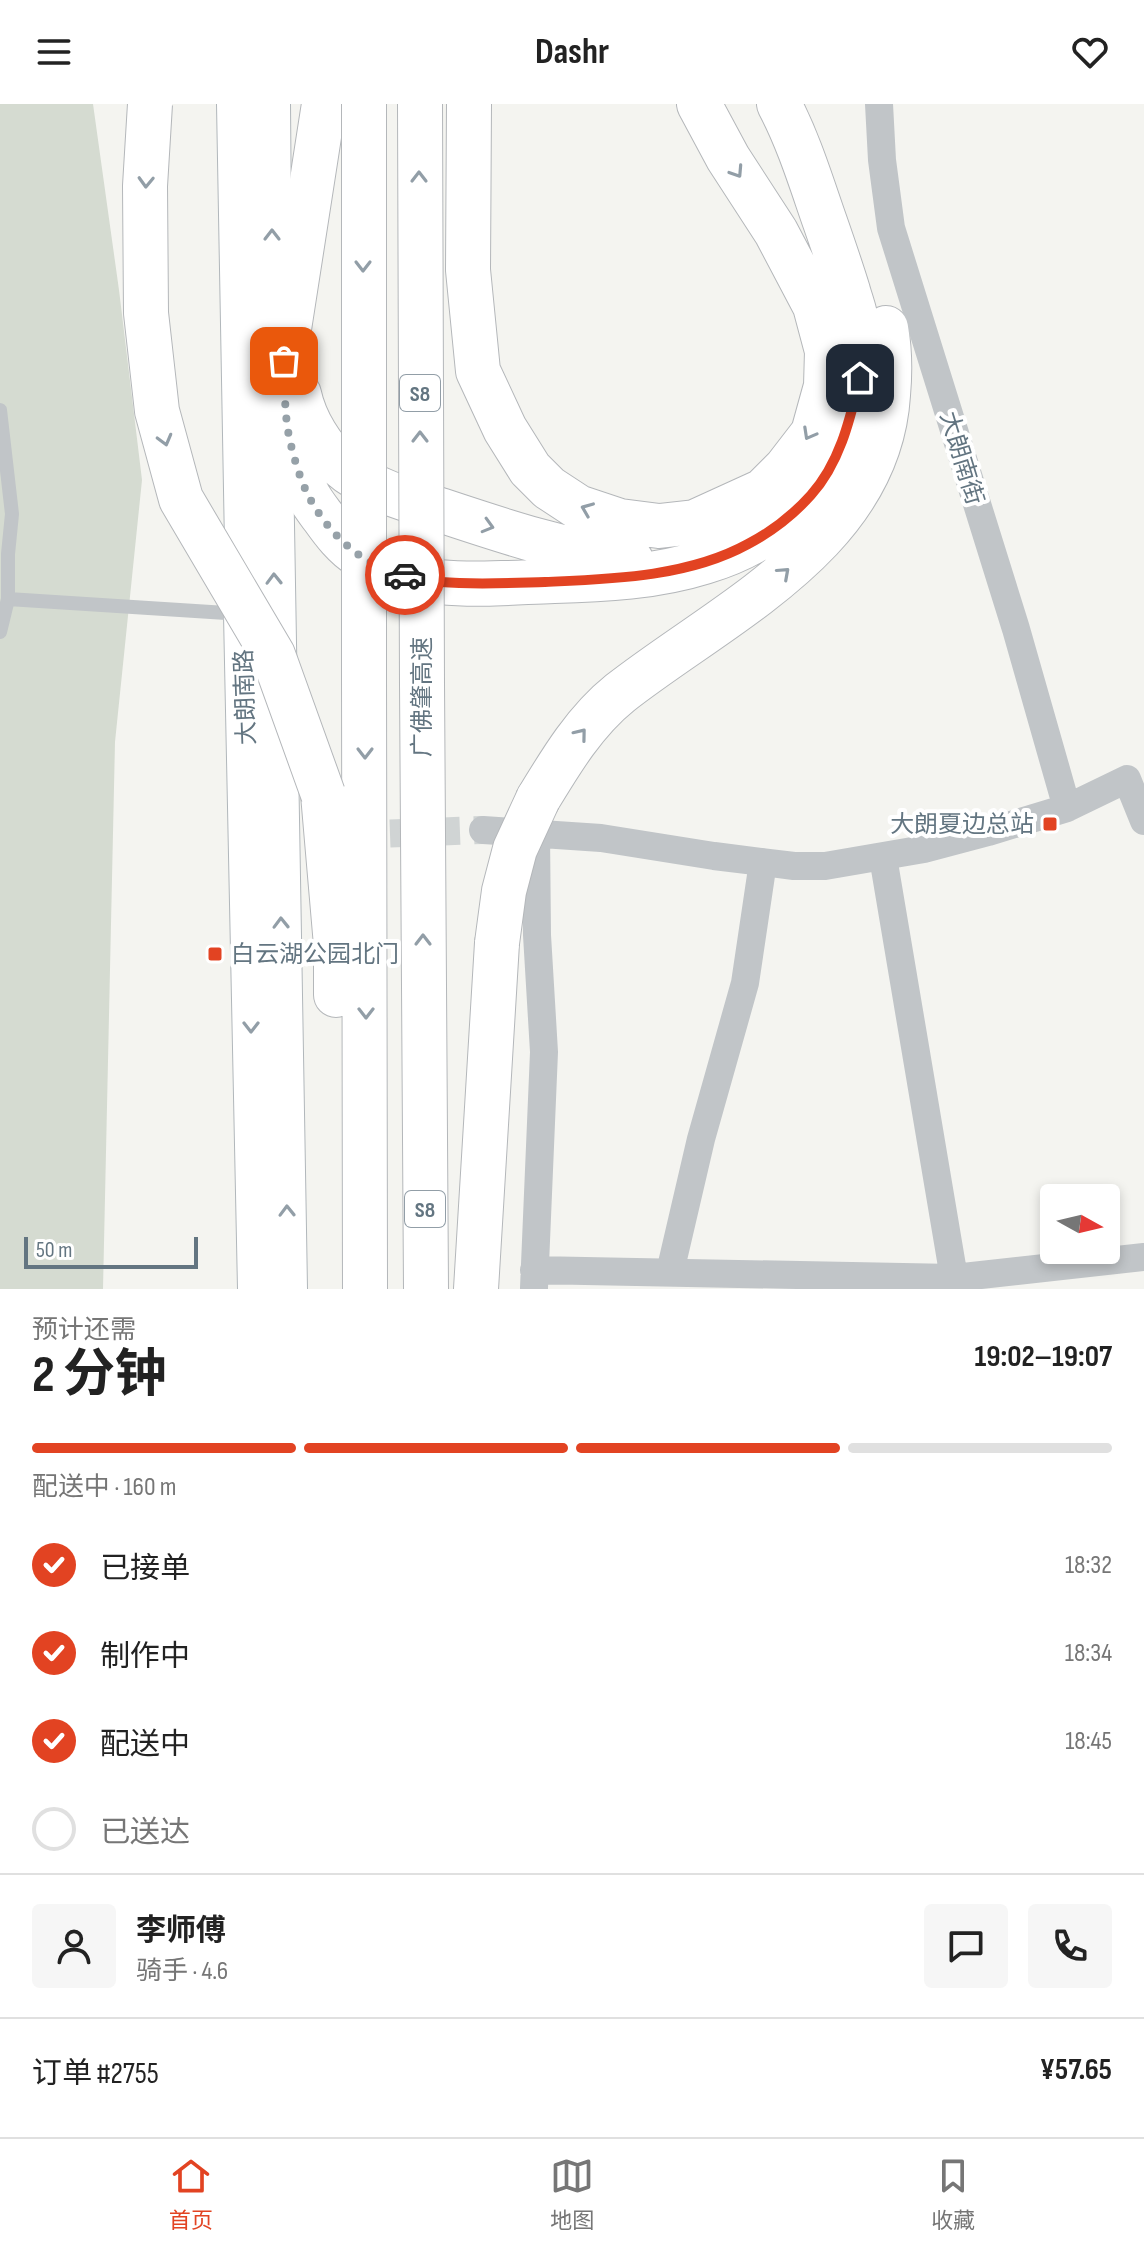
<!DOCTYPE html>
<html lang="zh">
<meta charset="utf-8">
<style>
body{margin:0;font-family:"Sofia Sans Condensed","Noto Sans SC",sans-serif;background:#f6f6f6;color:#222;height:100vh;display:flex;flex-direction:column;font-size:30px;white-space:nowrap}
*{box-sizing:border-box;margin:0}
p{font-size:26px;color:#767676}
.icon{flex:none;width:44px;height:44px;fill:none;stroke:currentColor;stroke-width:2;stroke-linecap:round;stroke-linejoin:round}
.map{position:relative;height:1185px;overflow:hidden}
.side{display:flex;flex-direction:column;background:#fff;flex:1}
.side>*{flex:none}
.needle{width:52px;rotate:98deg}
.fabs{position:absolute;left:1040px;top:1080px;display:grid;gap:16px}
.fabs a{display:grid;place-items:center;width:80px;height:80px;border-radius:8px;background:#fff;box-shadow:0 4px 12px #0003;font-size:40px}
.scale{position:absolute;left:24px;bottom:20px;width:174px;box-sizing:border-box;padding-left:8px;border:4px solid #637581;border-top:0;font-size:22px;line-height:28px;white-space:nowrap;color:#637581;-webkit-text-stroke:6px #fff;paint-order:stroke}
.pin{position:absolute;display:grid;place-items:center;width:68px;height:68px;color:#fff;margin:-34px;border-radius:16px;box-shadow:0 4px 12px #0006}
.courier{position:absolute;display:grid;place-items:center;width:80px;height:80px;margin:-40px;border:6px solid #e24322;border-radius:50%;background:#fff;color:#222;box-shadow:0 2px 10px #0007}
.overview em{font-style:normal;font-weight:700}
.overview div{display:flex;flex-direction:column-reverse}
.overview{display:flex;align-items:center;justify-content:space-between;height:136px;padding:0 32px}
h1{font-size:52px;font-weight:700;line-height:60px}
.bar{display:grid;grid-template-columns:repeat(4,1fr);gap:12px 8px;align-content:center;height:96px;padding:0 32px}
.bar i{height:10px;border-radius:6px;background:#e0e0e0}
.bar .selected{background:#e24322}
.bar p{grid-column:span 4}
.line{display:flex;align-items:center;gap:20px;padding:0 32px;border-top:2px solid #e0e0e0}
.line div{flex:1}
.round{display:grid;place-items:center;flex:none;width:84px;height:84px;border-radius:8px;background:#f6f6f6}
ol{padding:0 32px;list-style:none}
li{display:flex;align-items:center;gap:24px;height:88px}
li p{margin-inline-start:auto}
li .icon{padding:8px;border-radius:50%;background:#e24322;color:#fff;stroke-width:4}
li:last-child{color:#767676}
li i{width:44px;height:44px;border:4px solid #e0e0e0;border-radius:50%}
header{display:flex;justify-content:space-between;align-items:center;height:104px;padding:0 32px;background:#fff;font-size:36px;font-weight:700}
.tabs{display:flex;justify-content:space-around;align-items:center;height:112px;border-top:2px solid #e0e0e0;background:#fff;font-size:22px;color:#767676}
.tabs a{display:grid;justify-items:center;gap:4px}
.tabs .selected{color:#e24322}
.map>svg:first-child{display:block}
.green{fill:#d5dbd1}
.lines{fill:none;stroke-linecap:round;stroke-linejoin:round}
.street-tunnel{stroke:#d0d4d4;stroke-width:28;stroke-dasharray:28 14;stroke-linecap:butt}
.secondary-casing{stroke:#b1b7bb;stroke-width:40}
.highway-casing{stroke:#b4b7ba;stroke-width:46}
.lane{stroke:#c1c5c8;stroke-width:14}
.street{stroke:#c1c5c8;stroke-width:28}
.secondary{stroke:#fff;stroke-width:38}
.highway{stroke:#fff;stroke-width:44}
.highway-bridge-casing{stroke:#b4b7ba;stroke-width:46;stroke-linecap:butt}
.highway-bridge{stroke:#fff;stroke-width:44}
.oneway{stroke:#929ea7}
.done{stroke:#96a1a8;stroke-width:8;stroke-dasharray:0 14.4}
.route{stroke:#e24322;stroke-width:10}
.poi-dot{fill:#e24322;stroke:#fff;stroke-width:3}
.labels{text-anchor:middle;stroke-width:8;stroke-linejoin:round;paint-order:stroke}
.shield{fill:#fff;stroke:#929ea7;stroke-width:2}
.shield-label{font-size:22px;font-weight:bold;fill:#637581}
.street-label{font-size:24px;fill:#637581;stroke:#fff}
.poi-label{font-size:24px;fill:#637581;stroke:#fff;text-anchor:end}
</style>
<header><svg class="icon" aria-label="menu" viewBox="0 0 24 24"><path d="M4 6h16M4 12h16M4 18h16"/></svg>Dashr<svg class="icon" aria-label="heart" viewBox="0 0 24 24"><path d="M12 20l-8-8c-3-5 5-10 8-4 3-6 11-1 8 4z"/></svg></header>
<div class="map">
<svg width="1144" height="1185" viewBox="0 0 1144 1185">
<rect width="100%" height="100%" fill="#f4f4f0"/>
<path class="green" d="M0,0h93l26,186 23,190 -27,262 -12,547h-103z"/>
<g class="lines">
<path class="street-tunnel" d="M348,731l135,-5"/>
<defs>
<path id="secondary" d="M236,0l8,440 -1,70 14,675
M271,0l2,242
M273,304l15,881"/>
<path id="highway" d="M324,0l-40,257c1,45 5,89 22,130 4,9 11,18 17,26 10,14 21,29 37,39 55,37 131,27 194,25 50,-1 102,-4 150,-19 88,-26 141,-92 155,-182 3,-16 0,-37 -2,-54 -1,-12 -6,-24 -9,-35 -7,-23 -15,-46 -23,-69 -14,-40 -26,-80 -46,-118
M469,0l-1,166 10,101 27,58 25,40 19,19 29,19 42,14 39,5 36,-4 68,-31 23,-23 27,-35 13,-47 1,-35 -12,-45 -39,-74 -48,-74 -29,-54
M299,290c6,28 23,54 43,73 22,20 66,33 95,42 63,21 128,43 194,51
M364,571l1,614
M422,579l4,606
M323,690l13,151v50
M538,695c23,-38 47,-78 82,-106 102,-80 259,-151 268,-298 2,-22 2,-44 -2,-67
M476,1185l21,-346"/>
</defs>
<use href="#secondary" class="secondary-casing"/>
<use href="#highway" class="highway-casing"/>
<path class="lane" d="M0,306l12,104 -4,40v45l-8,33
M8,495l234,15"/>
<path class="street" d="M879,0l3,56 9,68 125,401 51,179
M483,726l118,8 113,18 80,10h31l99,-17 64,-17 79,-24 60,-29 17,42
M883,753l71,421
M534,1166l420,8 190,-21
M670,1168l31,-133 44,-156 18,-121
M534,1184l10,-236 -7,-117 -1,-102"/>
<use href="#secondary" class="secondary"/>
<use href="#highway" class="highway"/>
<defs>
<path id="highway-bridge" d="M150,0l-5,82 1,127 11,98 24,88 92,156 50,139
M364,0v571
M420,0l2,579
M497,839l7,-52 11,-42 23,-50"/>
</defs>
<use href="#highway-bridge" class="highway-bridge-casing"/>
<use href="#highway-bridge" class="highway-bridge"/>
</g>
<defs><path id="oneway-chevron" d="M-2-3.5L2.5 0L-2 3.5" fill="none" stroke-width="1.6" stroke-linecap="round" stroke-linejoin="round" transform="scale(2)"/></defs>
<g class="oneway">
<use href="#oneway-chevron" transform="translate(737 68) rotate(57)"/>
<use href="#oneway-chevron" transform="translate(419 73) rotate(-90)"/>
<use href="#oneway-chevron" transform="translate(146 78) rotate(92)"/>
<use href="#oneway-chevron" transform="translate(272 131) rotate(-90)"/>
<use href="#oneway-chevron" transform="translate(363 162) rotate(90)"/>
<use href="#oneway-chevron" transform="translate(809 330) rotate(119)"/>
<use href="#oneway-chevron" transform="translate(420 333) rotate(-90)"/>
<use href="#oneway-chevron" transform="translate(165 336) rotate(75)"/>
<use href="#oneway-chevron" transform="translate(587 405) rotate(-158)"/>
<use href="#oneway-chevron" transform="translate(488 422) rotate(16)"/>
<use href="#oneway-chevron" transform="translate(784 469) rotate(-42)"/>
<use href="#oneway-chevron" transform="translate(274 475) rotate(-91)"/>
<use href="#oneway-chevron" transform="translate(581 630) rotate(-51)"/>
<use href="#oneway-chevron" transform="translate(365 649) rotate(90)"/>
<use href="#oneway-chevron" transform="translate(281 819) rotate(-91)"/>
<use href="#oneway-chevron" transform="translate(423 836) rotate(-90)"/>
<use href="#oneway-chevron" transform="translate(366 909) rotate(90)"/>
<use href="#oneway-chevron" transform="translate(251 923) rotate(90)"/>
<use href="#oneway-chevron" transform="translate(287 1107) rotate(-91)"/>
</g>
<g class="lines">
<path class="done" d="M284,257c1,27 0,54 6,80 4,17 10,38 18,54 19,37 54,72 97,80"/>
<path class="route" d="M405,471c12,2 24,6 36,7 34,3 70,1 104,0 67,-3 143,-5 203,-38 23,-12 46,-30 63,-49 29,-32 39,-76 49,-117"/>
</g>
<g class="poi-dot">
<rect x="1042" y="712" width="16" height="16" rx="4"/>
<rect x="207" y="842" width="16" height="16" rx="4"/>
</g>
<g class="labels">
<g class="shield">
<rect x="400" y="271" width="40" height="36" rx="6"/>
<rect x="405" y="1087" width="40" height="36" rx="6"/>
</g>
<g class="shield-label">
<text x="420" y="297">S8</text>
<text x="425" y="1113">S8</text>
</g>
<g class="street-label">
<text transform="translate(962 354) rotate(73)" y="8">大朗南街</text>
<text transform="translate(245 593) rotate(-92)" y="8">大朗南路</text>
<text transform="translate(422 593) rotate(-90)" y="8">广佛肇高速</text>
</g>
<g class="poi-label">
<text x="1034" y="728">大朗夏边总站</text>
<text x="231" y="858" text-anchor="start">白云湖公园北门</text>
</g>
</g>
</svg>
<div class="fabs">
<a><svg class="needle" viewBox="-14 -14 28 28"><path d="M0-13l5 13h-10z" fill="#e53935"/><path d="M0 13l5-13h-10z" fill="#767676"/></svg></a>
</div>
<div class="scale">50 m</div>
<div class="pin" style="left:284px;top:257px;background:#ea580c"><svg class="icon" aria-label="bag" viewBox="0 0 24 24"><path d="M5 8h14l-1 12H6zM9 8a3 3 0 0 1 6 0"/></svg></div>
<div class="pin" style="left:860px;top:274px;background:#1f2937"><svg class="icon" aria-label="home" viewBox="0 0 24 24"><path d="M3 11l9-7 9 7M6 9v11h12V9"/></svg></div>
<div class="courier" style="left:405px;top:471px"><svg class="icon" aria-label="car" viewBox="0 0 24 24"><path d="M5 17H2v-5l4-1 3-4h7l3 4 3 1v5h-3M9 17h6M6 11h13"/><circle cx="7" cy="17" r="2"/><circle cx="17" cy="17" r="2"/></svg></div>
</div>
<section class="side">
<div class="overview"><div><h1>2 分钟</h1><p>预计还需</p></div><em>19:02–19:07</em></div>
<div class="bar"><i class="selected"></i><i class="selected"></i><i class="selected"></i><i></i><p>配送中 · 160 m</p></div>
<ol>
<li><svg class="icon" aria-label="check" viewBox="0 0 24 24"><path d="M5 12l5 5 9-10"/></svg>已接单<p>18:32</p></li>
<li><svg class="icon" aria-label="check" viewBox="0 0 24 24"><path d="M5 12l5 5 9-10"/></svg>制作中<p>18:34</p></li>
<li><svg class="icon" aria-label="check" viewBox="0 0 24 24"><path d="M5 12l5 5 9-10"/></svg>配送中<p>18:45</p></li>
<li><i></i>已送达</li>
</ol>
<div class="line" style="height:144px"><a class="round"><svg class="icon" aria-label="person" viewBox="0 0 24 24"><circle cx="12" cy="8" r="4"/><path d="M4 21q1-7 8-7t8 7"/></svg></a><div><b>李师傅</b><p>骑手 · 4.6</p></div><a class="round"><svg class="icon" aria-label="chat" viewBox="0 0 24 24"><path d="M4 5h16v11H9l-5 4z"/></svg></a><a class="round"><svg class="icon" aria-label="phone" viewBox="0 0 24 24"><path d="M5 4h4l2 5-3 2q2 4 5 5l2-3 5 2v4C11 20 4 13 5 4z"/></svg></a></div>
<div class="line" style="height:104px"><div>订单 #2755</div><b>¥57.65</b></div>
</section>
<nav class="tabs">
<a class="selected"><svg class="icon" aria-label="home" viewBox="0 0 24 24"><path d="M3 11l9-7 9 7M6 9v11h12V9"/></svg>首页</a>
<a><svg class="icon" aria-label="map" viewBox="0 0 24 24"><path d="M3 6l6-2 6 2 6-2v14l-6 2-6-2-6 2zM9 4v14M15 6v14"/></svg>地图</a>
<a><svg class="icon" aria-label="saved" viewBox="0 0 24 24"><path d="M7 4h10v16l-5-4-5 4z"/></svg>收藏</a>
</nav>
